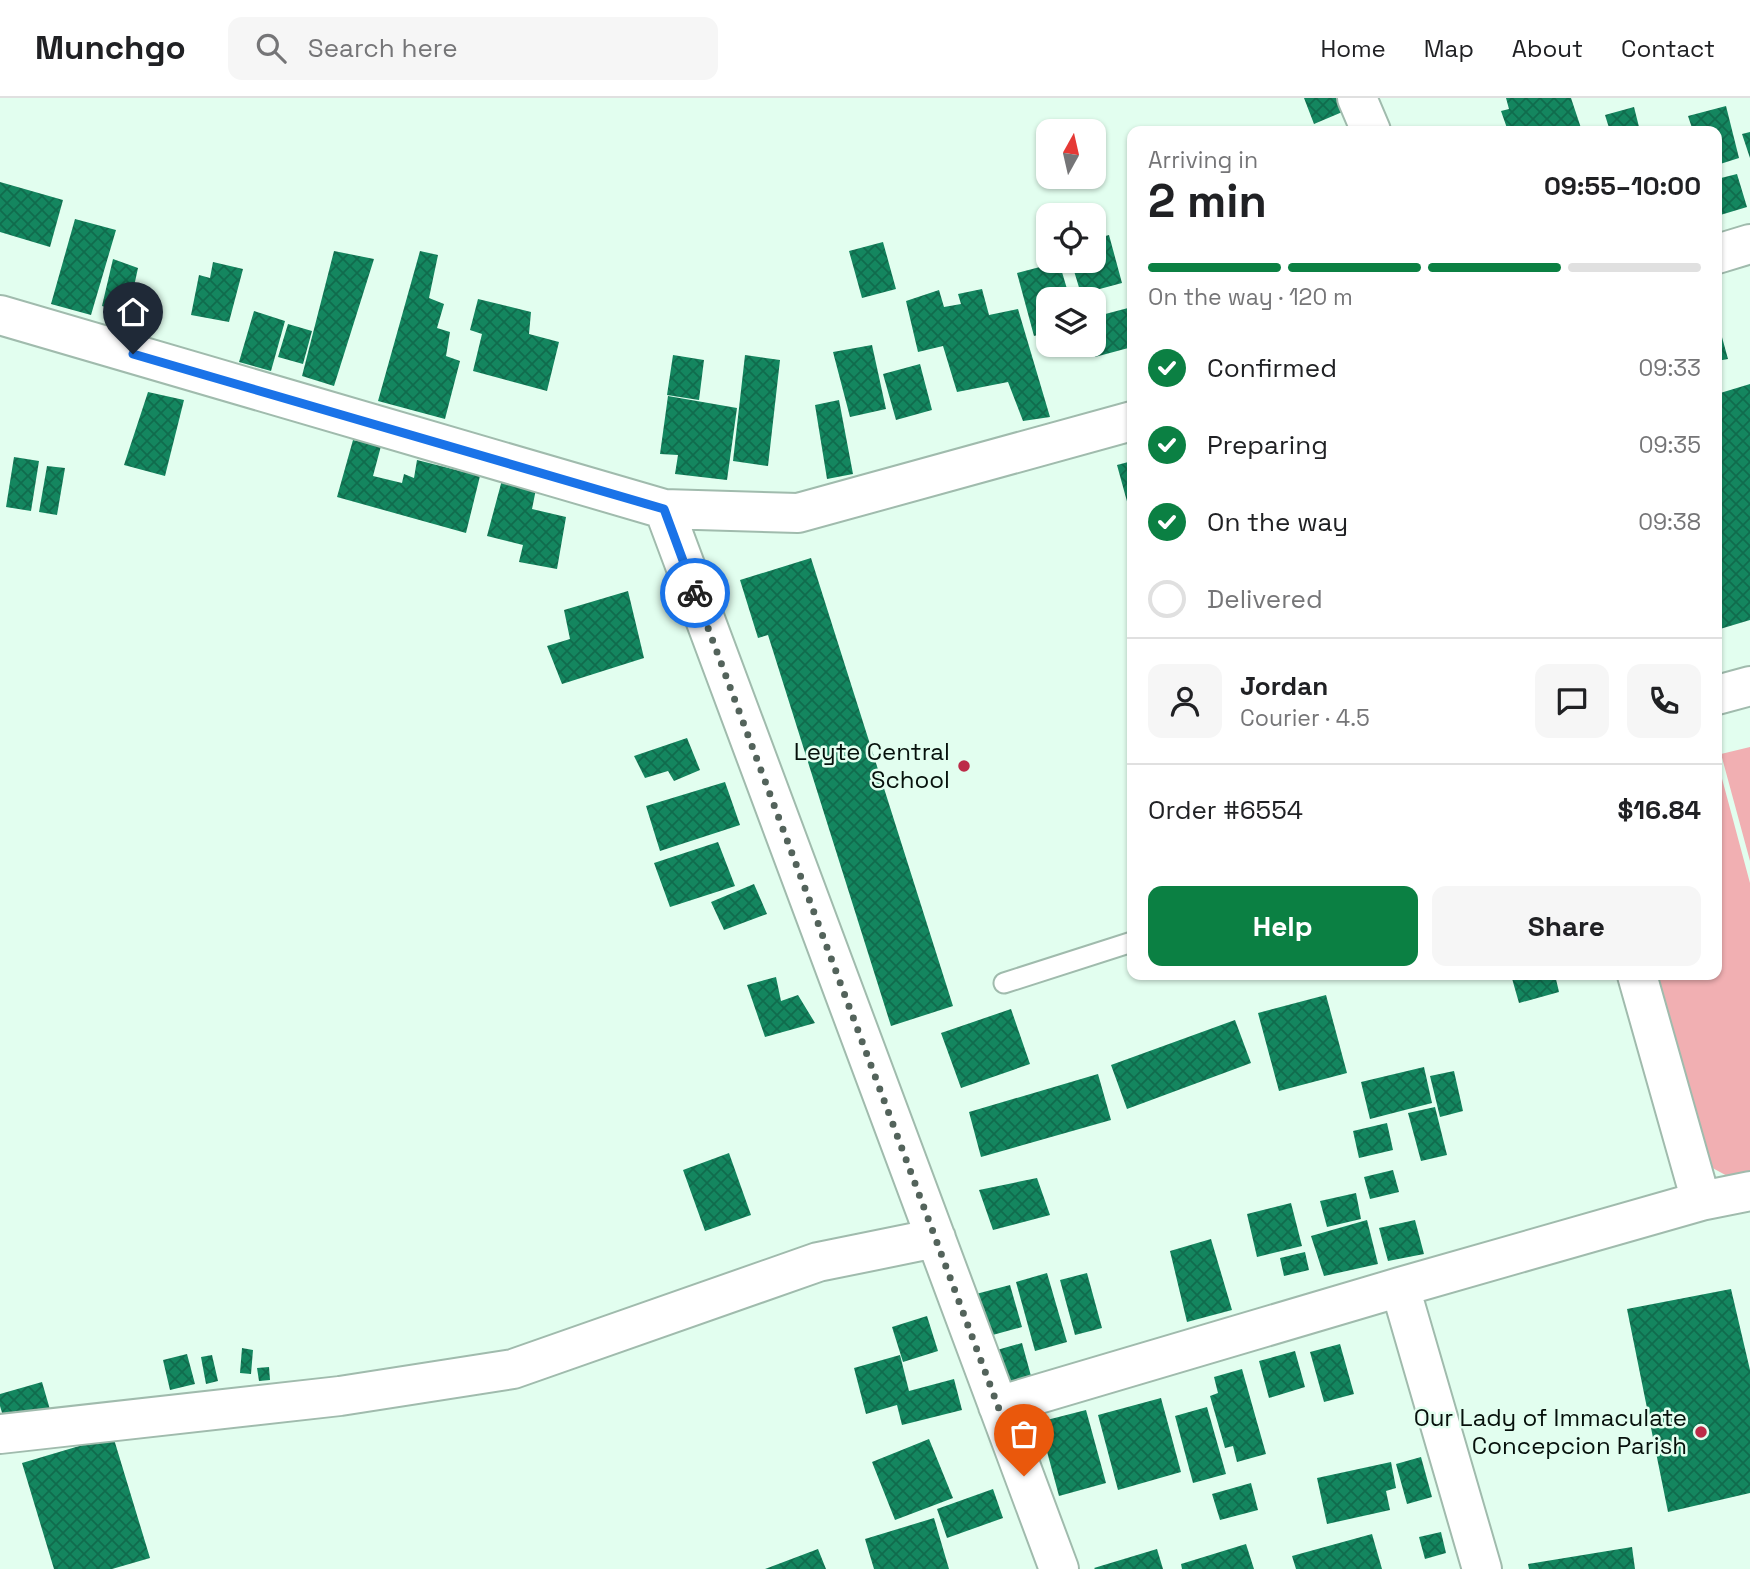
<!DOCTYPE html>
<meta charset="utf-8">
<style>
body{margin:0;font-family:"Space Grotesk",sans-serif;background:#f6f6f6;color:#202124;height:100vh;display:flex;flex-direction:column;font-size:26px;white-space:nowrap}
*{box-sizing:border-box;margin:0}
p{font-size:23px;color:#757577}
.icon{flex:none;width:38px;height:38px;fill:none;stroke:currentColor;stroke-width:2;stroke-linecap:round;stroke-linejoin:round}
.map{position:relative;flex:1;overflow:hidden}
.panel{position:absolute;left:1127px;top:28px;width:595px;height:854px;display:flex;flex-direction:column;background:#fff;border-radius:14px;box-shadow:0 2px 5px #0004}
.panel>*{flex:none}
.needle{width:46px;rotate:8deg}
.controls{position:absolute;left:1036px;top:21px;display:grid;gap:14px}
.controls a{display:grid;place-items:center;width:70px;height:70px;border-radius:14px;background:#fff;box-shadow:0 2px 5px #0004;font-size:35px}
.pin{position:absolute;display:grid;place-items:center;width:60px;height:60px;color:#fff;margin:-72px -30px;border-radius:50% 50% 50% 0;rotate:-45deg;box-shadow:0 0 7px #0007}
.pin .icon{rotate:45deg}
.courier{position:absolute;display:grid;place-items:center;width:70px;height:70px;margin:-35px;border:5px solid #1a73e8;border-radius:50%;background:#fff;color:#222;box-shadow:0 2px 9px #0007}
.summary em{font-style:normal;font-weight:800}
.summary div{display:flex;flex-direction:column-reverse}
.summary{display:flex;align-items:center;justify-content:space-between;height:119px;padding:0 21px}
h1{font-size:46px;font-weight:800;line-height:52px}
.bar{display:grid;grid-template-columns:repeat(4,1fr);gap:10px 7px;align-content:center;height:84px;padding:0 21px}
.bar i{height:9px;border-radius:5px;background:#e0e0e0}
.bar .on{background:#0b8043}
.bar p{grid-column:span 4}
.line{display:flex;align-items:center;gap:18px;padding:0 21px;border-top:2px solid #e0e0e0}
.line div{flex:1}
.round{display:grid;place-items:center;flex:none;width:74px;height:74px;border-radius:14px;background:#f6f6f6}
ol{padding:0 21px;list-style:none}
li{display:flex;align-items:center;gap:21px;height:77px}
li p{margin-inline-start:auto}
li .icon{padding:7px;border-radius:50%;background:#0b8043;color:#fff;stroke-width:4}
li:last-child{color:#757577}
li i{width:38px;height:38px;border:4px solid #e0e0e0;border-radius:50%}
.button{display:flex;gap:14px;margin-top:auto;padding:14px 21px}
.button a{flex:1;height:80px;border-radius:14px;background:#0b8043;color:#fff;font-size:28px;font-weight:800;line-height:80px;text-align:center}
.button a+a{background:#f6f6f6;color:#202124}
header{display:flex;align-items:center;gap:42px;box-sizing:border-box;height:98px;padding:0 35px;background:#fff;border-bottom:2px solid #e0e0e0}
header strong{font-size:33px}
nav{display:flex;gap:38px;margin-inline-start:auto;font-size:24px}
.search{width:490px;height:63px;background:#f6f6f6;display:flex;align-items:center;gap:18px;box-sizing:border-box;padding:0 24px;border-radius:14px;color:#757577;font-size:26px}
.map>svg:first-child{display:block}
.green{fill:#f1afb2}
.building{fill:url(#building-cross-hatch)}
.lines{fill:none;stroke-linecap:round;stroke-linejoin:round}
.lane-casing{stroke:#a0bbad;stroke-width:23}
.street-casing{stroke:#a0bbad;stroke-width:42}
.lane{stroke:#fff;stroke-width:19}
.street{stroke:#fff;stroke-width:38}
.done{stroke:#53635b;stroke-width:7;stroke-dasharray:0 12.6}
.route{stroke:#1a73e8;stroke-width:9}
.poi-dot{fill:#bc2b48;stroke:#e2feef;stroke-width:2.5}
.labels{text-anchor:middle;stroke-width:5;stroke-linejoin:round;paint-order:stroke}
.poi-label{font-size:24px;fill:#06100b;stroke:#e2feef;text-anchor:end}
</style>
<header>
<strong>Munchgo</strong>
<div class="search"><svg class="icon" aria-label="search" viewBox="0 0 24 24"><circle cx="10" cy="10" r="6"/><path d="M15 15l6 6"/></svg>Search here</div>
<nav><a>Home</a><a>Map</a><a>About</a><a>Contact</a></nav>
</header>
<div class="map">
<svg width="1750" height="1471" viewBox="0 0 1750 1471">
<defs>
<pattern id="building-cross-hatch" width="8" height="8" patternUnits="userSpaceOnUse" patternTransform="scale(1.75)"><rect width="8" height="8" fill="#14865f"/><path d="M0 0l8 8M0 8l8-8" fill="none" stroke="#106c4d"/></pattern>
</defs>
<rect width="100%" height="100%" fill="#e2feef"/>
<path class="green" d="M1750,649v114l-29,-107z
M1717,662l33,123v289l-19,6 -24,-13 -53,-190h63z"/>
<path class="building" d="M1304,0h38l5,12 -33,14z
M1506,0h65l10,30 -10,3h-63l-7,-20 8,-2z
M1726,8l13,52 -22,7v-34h-24l-5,-15z
M1634,9l5,20 -29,4 -5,-16z
M1661,28l1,5h-18v-1z
M1750,34v26l-8,-24z
M1737,76l10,33 -30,9v-37z
M0,84l63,18 -13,47 -50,-15z
M75,121l41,11 -25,85 -40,-11z
M1109,137l13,48 -41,11 -10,-33h23v-22z
M883,144l13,47 -34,9 -13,-47z
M334,153l40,8 -40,127 -32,-10z
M420,153l18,4 -9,43 15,6 -7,24 13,4 -4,24 14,5 -15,58 -67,-18z
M113,161l25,9 -10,46 -26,-8z
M213,164l30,7 -14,53 -38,-7 8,-40 11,3z
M1059,164l11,37h-22v33l-14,4 -17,-63z
M982,191l7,26 29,-6 32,108 -27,4 -15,-39 -51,10 -14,-46 -25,6 -12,-51 33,-11 5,17 17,-3 -3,-10z
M478,201l53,13 -2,22 30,8 -12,49 -74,-20 9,-37 -12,-4z
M1128,210l4,10v29l-37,10 -3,-12h2v-28z
M254,213l31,10 -14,50 -32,-9z
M1717,221l11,40 -11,2z
M288,226l24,7 -9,33 -25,-7z
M872,247l14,64 -36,8 -17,-65z
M673,257l31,5 -5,40 -32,-5z
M745,257l35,5 -12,106 -35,-5z
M920,266l12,46 -36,10 -13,-46z
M1750,286v236l-30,9 -3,-11v-224z
M148,294l36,8 -19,76 -41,-11z
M668,298l69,12 -10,72 -52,-6 3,-19 -18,-1z
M839,302l14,74 -26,5 -12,-74z
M353,342l28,6 -8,30 29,7 2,-9 10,4 3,-18 63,16 -14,57 -129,-36z
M14,359l25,4 -8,50 -25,-4z
M1132,363v54l-1,1 -14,-51z
M47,368l18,2 -8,47 -18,-3z
M502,382l34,9 -4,20 34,8 -9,52 -38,-7 4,-17 -36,-9z
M811,460l142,448 -62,20 -123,-391 -10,3 -18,-58z
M628,493l16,67 -82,26 -15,-38 23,-7 -6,-29z
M687,640l13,32 -26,11 -6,-10 -23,7 -11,-22z
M725,684l15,43 -80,26 -14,-45z
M718,744l17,44 -65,21 -16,-44z
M754,786l13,30 -43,16 -13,-28z
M1511,877h44l4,17 -40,11z
M776,879l5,24 17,-6 17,28 -50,14 -18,-52z
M1326,897l21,78 -68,18 -21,-78z
M1011,911l19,55 -69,24 -20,-55z
M1235,922l16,43 -124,46 -16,-44z
M1424,969l8,36 -62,16 -9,-37z
M1454,973l9,40 -23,6 -10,-41z
M1098,976l13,46 -130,37 -12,-45z
M1435,1009l12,48 -26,6 -13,-48z
M1387,1025l6,27 -34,8 -6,-27z
M729,1055l22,62 -46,16 -22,-61z
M1393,1072l6,22 -29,7 -6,-22z
M1037,1080l13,37 -57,15 -14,-40z
M1356,1095l5,26 -34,8 -7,-26z
M1291,1105l11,43 -45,11 -10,-43z
M1367,1122l11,44 -54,12 -13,-40z
M1415,1122l9,34 -36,7 -9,-33z
M1211,1141l21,71 -45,12 -17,-71z
M1305,1154l4,18 -25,6 -4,-18z
M1047,1175l20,69 -32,9 -19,-69z
M1087,1175l15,55 -27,7 -15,-55z
M1010,1187l12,42 -33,9 -13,-42z
M1731,1191l19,81v123l-82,19 -41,-203z
M927,1218l11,35 -35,11 -11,-35z
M1022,1245l9,33 -26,7 -8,-33z
M1340,1246l14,50 -30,8 -14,-50z
M242,1250l11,2 -2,24 -11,-1z
M1295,1253l10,36 -36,11 -10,-37z
M187,1256l8,30 -25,6 -7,-30z
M212,1257l6,26 -12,3 -5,-27z
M900,1257l9,36 45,-12 8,31 -60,15 -5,-20 -31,9 -12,-46z
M269,1269l1,13 -11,1 -2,-13z
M1242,1271l24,85 -29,8 -4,-16 -8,2 -15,-52 8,-3 -4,-16z
M42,1284l9,31 -45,13 -6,-20v-12z
M1161,1300l20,74 -63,18 -20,-75z
M1207,1309l19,67 -33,9 -18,-67z
M1086,1312l20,73 -47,13 -20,-74z
M113,1338l37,122 -38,11h-58l-32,-106z
M929,1341l24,59 -58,22 -23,-58z
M1421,1359l11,40 -25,7 -11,-40z
M1391,1364l5,26 -10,3 4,19 -63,14 -10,-46z
M1251,1385l7,27 -38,10 -8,-26z
M993,1391l10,29 -56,20 -10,-29z
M934,1420l15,51h-75l-9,-30z
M1441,1434l5,21 -21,6 -6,-22z
M1372,1436l10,35h-86l-4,-13z
M1246,1446l8,25h-72l-1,-5z
M1632,1449l3,22h-106l-1,-5z
M818,1451l8,20h-61z
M1157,1451l6,20h-68l-1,-1z"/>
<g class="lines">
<defs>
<path id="lane" d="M1004,885l128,-41"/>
<path id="street" d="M1357,0l14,33
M1717,156l33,-10
M0,217l664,194 134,4 334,-92
M664,411l395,1060
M1717,597l33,-9
M1637,877l64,226
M1400,1189l82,282
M998,1308l402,-119 301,-86 49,-10
M0,1336l340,-38 173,-27 305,-107 118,-24"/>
</defs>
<use href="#lane" class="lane-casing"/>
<use href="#street" class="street-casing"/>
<use href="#lane" class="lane"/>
<use href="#street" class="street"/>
</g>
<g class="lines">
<path class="done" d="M695,495l329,883"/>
<path class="route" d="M133,256l531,155 31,84"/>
</g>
<g class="poi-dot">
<circle cx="964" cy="668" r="7"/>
<circle cx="1701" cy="1334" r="7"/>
</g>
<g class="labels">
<g class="poi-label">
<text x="950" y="662">Leyte Central<tspan x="950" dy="28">School</tspan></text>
<text x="1687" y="1328">Our Lady of Immaculate<tspan x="1687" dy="28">Concepcion Parish</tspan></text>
</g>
</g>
</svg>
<div class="controls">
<a><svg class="needle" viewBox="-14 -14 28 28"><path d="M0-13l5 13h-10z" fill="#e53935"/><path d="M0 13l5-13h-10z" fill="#757577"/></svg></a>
<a><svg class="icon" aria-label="locate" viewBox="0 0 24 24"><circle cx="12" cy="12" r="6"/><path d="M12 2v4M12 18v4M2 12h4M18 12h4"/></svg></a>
<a><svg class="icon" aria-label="layers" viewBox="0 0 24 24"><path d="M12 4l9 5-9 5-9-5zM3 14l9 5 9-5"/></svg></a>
</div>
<div class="pin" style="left:1024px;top:1378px;background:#ea580c"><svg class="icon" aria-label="bag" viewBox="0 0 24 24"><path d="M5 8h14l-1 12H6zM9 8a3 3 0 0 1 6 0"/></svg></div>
<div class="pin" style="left:133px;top:256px;background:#1f2937"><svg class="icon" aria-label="home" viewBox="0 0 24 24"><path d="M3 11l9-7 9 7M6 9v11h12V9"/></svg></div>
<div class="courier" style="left:695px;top:495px"><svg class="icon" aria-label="bike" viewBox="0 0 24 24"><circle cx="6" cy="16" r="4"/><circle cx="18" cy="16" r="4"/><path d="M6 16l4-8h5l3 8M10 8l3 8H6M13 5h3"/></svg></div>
<section class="panel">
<div class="summary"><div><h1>2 min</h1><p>Arriving in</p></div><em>09:55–10:00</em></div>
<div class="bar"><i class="on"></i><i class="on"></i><i class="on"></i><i></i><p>On the way · 120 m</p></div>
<ol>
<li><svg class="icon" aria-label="check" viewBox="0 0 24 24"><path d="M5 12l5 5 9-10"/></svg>Confirmed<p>09:33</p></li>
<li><svg class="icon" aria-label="check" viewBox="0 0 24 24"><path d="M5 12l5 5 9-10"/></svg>Preparing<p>09:35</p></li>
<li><svg class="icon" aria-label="check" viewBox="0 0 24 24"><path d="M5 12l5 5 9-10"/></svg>On the way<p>09:38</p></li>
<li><i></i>Delivered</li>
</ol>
<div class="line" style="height:126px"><a class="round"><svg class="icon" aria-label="person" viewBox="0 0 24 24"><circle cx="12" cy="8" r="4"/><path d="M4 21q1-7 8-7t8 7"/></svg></a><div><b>Jordan</b><p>Courier · 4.5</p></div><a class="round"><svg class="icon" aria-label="chat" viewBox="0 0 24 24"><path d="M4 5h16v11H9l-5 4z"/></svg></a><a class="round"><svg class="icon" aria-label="phone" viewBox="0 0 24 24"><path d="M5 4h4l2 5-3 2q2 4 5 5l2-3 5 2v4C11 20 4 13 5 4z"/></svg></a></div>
<div class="line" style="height:91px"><div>Order #6554</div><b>$16.84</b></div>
<div class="button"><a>Help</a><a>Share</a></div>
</section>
</div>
